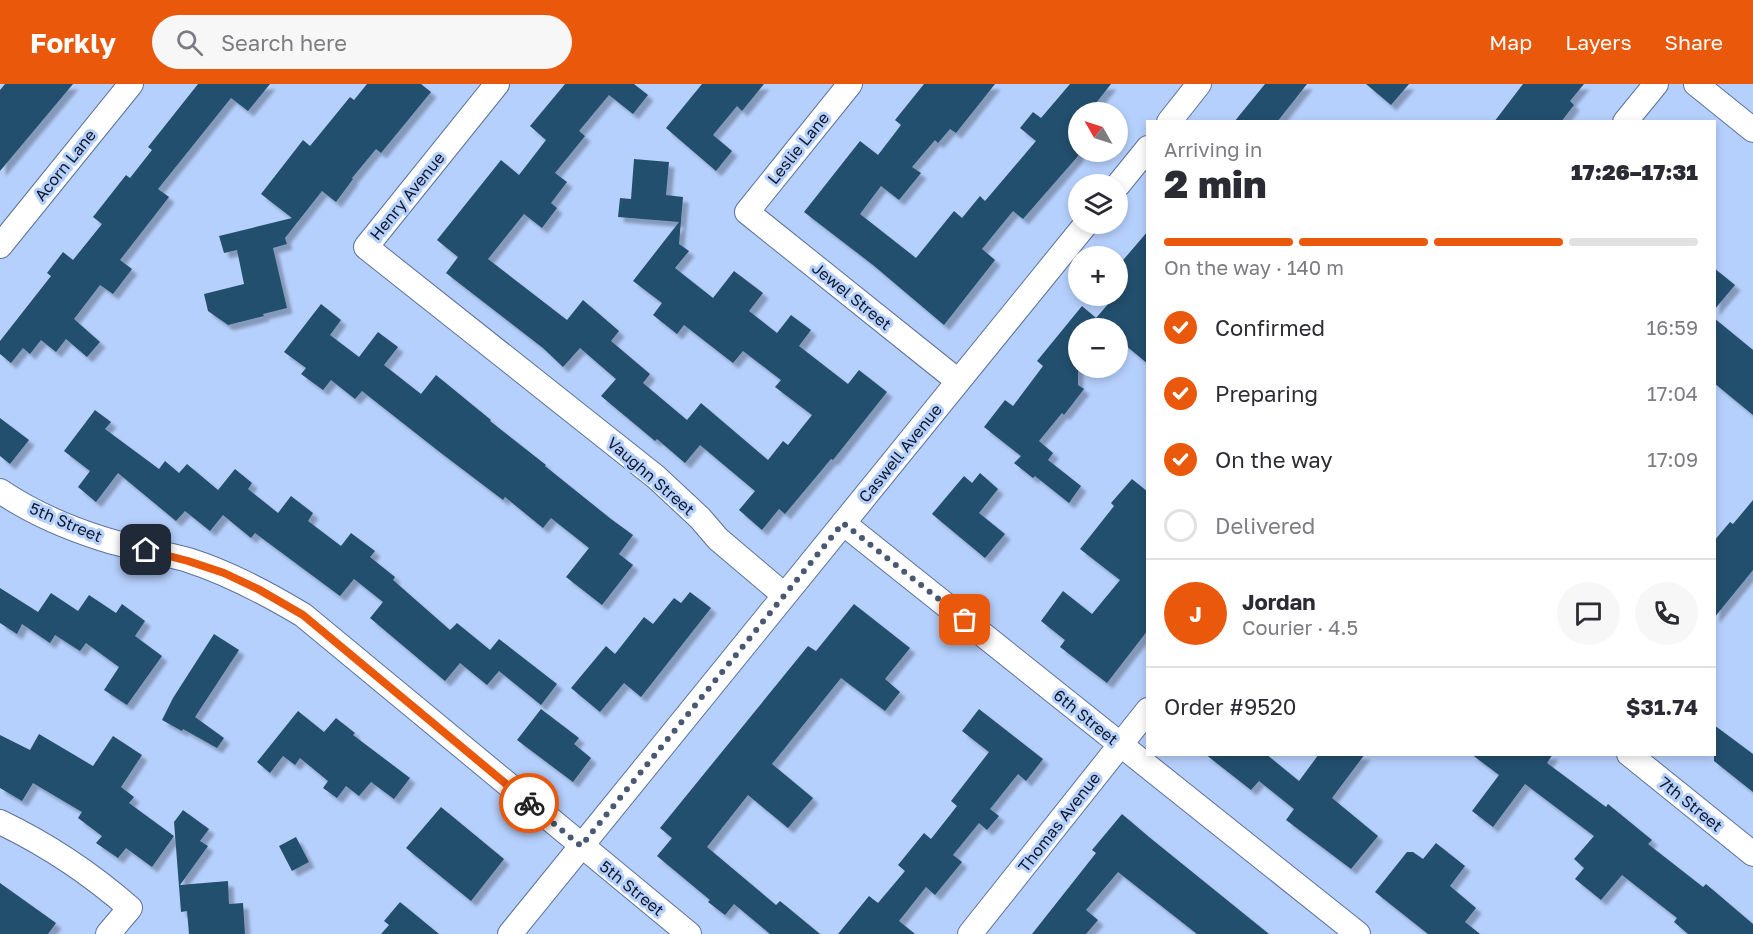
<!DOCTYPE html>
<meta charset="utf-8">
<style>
body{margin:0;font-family:"Golos Text",sans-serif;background:#f7f7f7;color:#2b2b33;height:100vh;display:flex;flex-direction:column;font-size:22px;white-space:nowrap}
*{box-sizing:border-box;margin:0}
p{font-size:20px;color:#7c7c81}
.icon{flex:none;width:33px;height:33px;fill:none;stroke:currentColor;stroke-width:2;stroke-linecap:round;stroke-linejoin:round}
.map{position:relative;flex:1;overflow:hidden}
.details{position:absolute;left:1146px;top:36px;width:570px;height:636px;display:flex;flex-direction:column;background:#fff;border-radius:0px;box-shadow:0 3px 9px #0003}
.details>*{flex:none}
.needle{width:39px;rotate:309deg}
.fabs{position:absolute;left:1068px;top:18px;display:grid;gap:12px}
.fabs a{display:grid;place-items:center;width:60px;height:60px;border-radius:50%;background:#fff;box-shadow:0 3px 9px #0003;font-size:30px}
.pin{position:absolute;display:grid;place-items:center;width:51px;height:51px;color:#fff;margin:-26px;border-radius:12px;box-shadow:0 3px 9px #0006}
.courier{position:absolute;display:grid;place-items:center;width:60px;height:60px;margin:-30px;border:4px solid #ea580c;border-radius:50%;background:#fff;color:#222;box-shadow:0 2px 8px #0007}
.summary em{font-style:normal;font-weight:800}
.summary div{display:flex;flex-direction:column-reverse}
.summary{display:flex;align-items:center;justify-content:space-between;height:102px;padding:0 18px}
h1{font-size:39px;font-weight:800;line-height:45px}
.bar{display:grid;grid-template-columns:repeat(4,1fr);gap:9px 6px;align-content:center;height:72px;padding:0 18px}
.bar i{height:8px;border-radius:4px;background:#e1e1e2}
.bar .current{background:#ea580c}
.bar p{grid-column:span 4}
.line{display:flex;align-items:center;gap:15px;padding:0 18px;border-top:2px solid #e1e1e2}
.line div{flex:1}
.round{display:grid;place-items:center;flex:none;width:63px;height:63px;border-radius:32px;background:#f7f7f7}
ol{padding:0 18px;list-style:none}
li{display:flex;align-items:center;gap:18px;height:66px}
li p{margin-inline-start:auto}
li .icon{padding:6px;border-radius:50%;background:#ea580c;color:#fff;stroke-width:4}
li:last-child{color:#7c7c81}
li i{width:33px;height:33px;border:3px solid #e1e1e2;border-radius:50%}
header{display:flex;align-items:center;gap:36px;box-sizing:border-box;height:84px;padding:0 30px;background:#ea580c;color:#fff}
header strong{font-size:28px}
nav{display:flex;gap:33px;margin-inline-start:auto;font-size:21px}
.search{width:420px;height:54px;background:#f7f7f7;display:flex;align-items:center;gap:15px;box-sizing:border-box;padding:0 21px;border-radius:33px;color:#7c7c81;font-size:22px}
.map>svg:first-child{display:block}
.building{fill:#244f6d;filter:url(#shadow)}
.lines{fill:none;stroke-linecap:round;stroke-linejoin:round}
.street-casing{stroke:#5b729b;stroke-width:26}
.street{stroke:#fff;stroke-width:24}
.done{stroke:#495873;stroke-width:6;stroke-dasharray:0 10.8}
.route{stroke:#ea580c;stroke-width:8}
.labels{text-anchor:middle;stroke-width:6;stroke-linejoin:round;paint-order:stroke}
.street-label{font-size:16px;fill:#0f1829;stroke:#b6d0fd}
</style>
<header>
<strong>Forkly</strong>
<div class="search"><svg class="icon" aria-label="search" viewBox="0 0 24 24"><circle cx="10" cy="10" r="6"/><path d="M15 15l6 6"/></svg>Search here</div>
<nav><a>Map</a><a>Layers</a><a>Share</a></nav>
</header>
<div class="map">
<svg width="1753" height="850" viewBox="0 0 1753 850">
<defs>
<filter id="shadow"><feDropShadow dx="5.5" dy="5.5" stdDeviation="1.5" flood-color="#0004"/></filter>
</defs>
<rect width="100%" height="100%" fill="#b6d0fd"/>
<path class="building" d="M5,0h68l-73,87v-81z
M198,0h72l-22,27 -17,-13 -73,91 11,8 -49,63 12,9 -19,25 -13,-9 -26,34 26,23 -13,15 -21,-18 -10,13 -15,-12 -11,14 -7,-6 -12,15 -11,-9v-13l51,-65 -4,-3 16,-21 10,8 29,-36 -9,-7 33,-42 4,3 22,-28 -4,-3z
M367,0h54l10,8 -50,61 -5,-4 -24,29 1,1 -17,23 -14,-11 -37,47 2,6 -14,4 14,60 -24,6 1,2 -36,9 -20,-14 -4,-17 40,-10 -7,-34 -13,3 -5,-17 73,-18 -31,-24 42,-54 7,6 40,-49 4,3z
M565,0h69l14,11 -15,19 -24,-19 -30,36 6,5 -30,37 12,9 -16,21 6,5 -15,20 -18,-14 -36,45 79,61 16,-20 36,31 -8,10 39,33 -7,9 44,37 14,-17 67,57 15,-19 5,4 24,-30 -37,-28 6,-7 -38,-29 -10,12 -49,-38 -7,9 -24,-19 9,-12 -29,-22 46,-59 -61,-5 2,-19 11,1 3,-40 35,3 -3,33 17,2 -4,47 10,7 -14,17 38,30 21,-27 29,22 -14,18 28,22 14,-18 20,15 -12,16 49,38 11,-14 28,22 -54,68 -2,-1 -46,55 -6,-5 -17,21 -23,-20 16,-19 -55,-46 -15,18 -28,-24 -2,2 -54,-45 15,-17 -36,-31 -17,19 -20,-19 -97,-75 12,-16 -21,-17 64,-80 18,15 27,-35 -16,-14z
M702,0h62l-22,27 -5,-5 -24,29 19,16 -16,20 -50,-43z
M924,0h71l-39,49 -6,-4 -12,14 -3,-3 -23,27 9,6 -22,27 -18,-14 -21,28 56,44 38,-47 8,7 18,-22 5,5 51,-60 -16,-13 13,-16 8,6 29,-34h41l-22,28h-11v44l-55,63 -10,-8 -31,38 13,11 -51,65 -71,-60 -69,-53 56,-71 18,14 23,-30 -6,-5z
M1265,0h42l-30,38h-43z
M1366,0h43l-18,21z
M1523,0h61l-14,17 4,4 -13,17h-67z
M1148,147v133l-30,-25v-11h-40v57l6,4 -20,26 -2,-2 -23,28 14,12 -5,7 33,26 -12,17 -34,-27 -2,2 -19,-15 7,-7 -37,-29 21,-27 8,6 30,-40 -6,-5 45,-55 14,12 19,-22h3v-30z
M1714,184l21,17 -21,25z
M321,220l20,16 -11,15 29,22 19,-25 20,15 -14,18 37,29 15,-19 55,45 -1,1 56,44 -1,1 66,53 22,16 -14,19 14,11 -31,40 -36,-28 23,-29 -38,-30 -8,10 -38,-31 -2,3 -62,-47 -79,-62 -7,8 -24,-19 -8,10 -22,-16 5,-6 -22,-16z
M1714,234l39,32v65l-39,-32z
M95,326l16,12 -6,7 54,40 6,-8 14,12 8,-9 31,26 17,-21 17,14 -4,6 30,24 13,-17 22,17 -5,8 33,25 10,-13 24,18 -5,6 25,20 -2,3 57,50 7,-7 33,27 9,-11 58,45 -16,21 -42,-34 -12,14 -27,-22 -15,18 -75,-63 13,-16 -29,-23 -14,17 -85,-63 -4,5 -28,-23 -13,16 -25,-20 -9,10 -58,-48 -22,29 -18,-15 12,-16 -26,-20z
M0,334l29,22 -19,24 -10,-8z
M980,389l18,16 -19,24 26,21 -20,24 -53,-44 32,-38 8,7z
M1132,395l16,13v138l-41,53 -47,-36 5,-7 -24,-19 22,-30 29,23 28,-34 -40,-31 34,-43 -3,-3z
M1753,416v70l-39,48v-77l16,-19 3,2z
M0,504l38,24 13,-19 27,18 11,-16 27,18 6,-9 23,17 -10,15 27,20 -35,49 -23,-15 15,-23 -33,-24 -6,8 -25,-16 -5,8 -28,-19 -5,10 -17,-11z
M690,508l21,16 -70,89 -17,-14 -24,29 -29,-24 35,-42 9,8 29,-37 9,7 21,-26 7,5z
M854,520l56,44 -25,31 15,13 -15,19 -44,-33 -69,86 41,34 -25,30 -40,-33 -41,52 69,58 4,-4 40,33h-50l-36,-30 -9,11 -17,-13 2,-2 -53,-44 15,-18 -12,-10 148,-182 8,5z
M214,550l25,16 -44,67 29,21 -7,10 -34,-19 -1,2 -20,-11 11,-22z
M541,625l38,29 -5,6 17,14 -18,24 -56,-42z
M979,625l64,50 -17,22 -8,-7 -28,35 9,7 -12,14 -8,-7 -26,32 9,7 -27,33 -9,-8 -27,34 16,13h-77l31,-38 9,7 27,-32 -7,-6 26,-32 7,6 26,-33 -6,-5 38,-49 -27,-21z
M298,627l26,21 12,-14 19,15 -2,2 57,43 -16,21 -23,-17 -12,14 -13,-10 -9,12 -14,-10 5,-7 -28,-23 -5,7 -12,-9 -13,17 -13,-11z
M1714,641l39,29v38l-39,-31z
M39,650l54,32 20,-30 29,19 -21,32 13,10 -5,6 45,33 -22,31 -26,-19 -8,10 -22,-15 6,-7 -24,-18 4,-6 -49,-29 -11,18 -22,-13v-53l30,15z
M1205,670h61l33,27 20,-27h46l-33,44 46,38 -27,33 -65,-49 8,-11 -35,-28 -8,9z
M1471,670h82l-6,9 59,44 2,-3 44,36 -4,4 55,43 3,-3 47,40v10h-65l-14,-12 3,-4 -55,-43 -21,25 -26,-21 9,-11 -10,-9 20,-23 -69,-52 -32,43 -21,-16 27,-36z
M441,723l63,52 -33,42 -65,-53z
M183,726l26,19 -9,12 8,5 -28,39 48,-4 1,23 14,-1 2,31h-56l-2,-23 -6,1 -7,-90z
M1122,730l27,23 120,97h-72l-79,-62 -32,38 12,10 -12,14h-54l64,-81 -4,-3z
M296,753l13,25 -17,9 -13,-25z
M1436,759l29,23 -15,20 26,22 -11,14 15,12h-52l-53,-42 32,-40h6l10,7z
M0,799l56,40 -8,11h-48z
M400,818l39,32h-58l8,-9 -5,-4z"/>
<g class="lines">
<defs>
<path id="street" d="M497,0l-131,163 290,230 44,41 18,21 66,56
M850,0l-103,128 211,169
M1696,0l57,46
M1169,38l30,-38
M1625,38l31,-38
M1118,101l30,-37
M0,162l131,-162
M0,407c31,21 68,37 103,48 28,9 57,13 85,21 41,13 78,33 115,55l386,319
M843,439l515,411
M1629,670l124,100
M0,738c48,23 90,51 130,86l-22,26
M510,850l576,-710
M970,850l178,-224"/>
</defs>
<use href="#street" class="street-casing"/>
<use href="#street" class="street"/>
</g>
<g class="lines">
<path class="done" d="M529,719l52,43 262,-323 122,97"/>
<path class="route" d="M146,466l42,11 36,12 34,16 45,26 226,188"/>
</g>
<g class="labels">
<g class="street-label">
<text transform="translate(798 64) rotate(-51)" y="6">Leslie Lane</text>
<text transform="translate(65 81) rotate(-51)" y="6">Acorn Lane</text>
<text transform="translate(407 112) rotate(-51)" y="6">Henry Avenue</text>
<text transform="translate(852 212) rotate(39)" y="6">Jewel Street</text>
<text transform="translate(900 369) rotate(-51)" y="6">Caswell Avenue</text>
<text transform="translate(651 392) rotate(41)" y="6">Vaughn Street</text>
<text transform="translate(66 438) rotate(23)" y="6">5th Street</text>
<text transform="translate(1086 633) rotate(39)" y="6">6th Street</text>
<text transform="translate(1691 720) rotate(39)" y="6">7th Street</text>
<text transform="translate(1059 738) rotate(-52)" y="6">Thomas Avenue</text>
<text transform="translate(632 804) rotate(39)" y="6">5th Street</text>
</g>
</g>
</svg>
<div class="fabs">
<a><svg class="needle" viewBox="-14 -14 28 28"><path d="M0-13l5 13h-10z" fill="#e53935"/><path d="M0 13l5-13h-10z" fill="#7c7c81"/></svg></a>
<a><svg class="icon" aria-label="layers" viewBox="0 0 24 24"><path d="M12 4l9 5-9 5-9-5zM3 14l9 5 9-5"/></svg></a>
<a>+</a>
<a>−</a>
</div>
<div class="pin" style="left:965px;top:536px;background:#ea580c"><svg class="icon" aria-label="bag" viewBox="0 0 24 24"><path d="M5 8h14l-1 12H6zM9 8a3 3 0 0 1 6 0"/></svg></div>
<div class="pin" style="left:146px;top:466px;background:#1f2937"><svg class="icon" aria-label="home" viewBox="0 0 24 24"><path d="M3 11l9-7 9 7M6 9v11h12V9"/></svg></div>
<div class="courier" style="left:529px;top:719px"><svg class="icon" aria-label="bike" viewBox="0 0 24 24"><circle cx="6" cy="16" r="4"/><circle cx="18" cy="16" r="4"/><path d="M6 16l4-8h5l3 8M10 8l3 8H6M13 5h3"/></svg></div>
<section class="details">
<div class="summary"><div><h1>2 min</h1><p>Arriving in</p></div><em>17:26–17:31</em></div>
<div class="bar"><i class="current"></i><i class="current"></i><i class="current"></i><i></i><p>On the way · 140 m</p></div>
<ol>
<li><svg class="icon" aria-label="check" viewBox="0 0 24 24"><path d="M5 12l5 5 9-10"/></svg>Confirmed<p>16:59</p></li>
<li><svg class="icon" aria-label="check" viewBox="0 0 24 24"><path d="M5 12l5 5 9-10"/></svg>Preparing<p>17:04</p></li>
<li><svg class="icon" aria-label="check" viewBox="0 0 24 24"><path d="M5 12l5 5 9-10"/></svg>On the way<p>17:09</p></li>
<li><i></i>Delivered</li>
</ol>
<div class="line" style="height:108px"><b class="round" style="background:#ea580c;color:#fff">J</b><div><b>Jordan</b><p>Courier · 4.5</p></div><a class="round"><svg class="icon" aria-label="chat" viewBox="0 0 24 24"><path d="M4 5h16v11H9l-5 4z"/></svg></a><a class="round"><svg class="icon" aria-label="phone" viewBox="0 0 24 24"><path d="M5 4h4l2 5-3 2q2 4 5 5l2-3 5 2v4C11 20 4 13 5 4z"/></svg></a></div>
<div class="line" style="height:78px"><div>Order #9520</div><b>$31.74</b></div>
</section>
</div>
